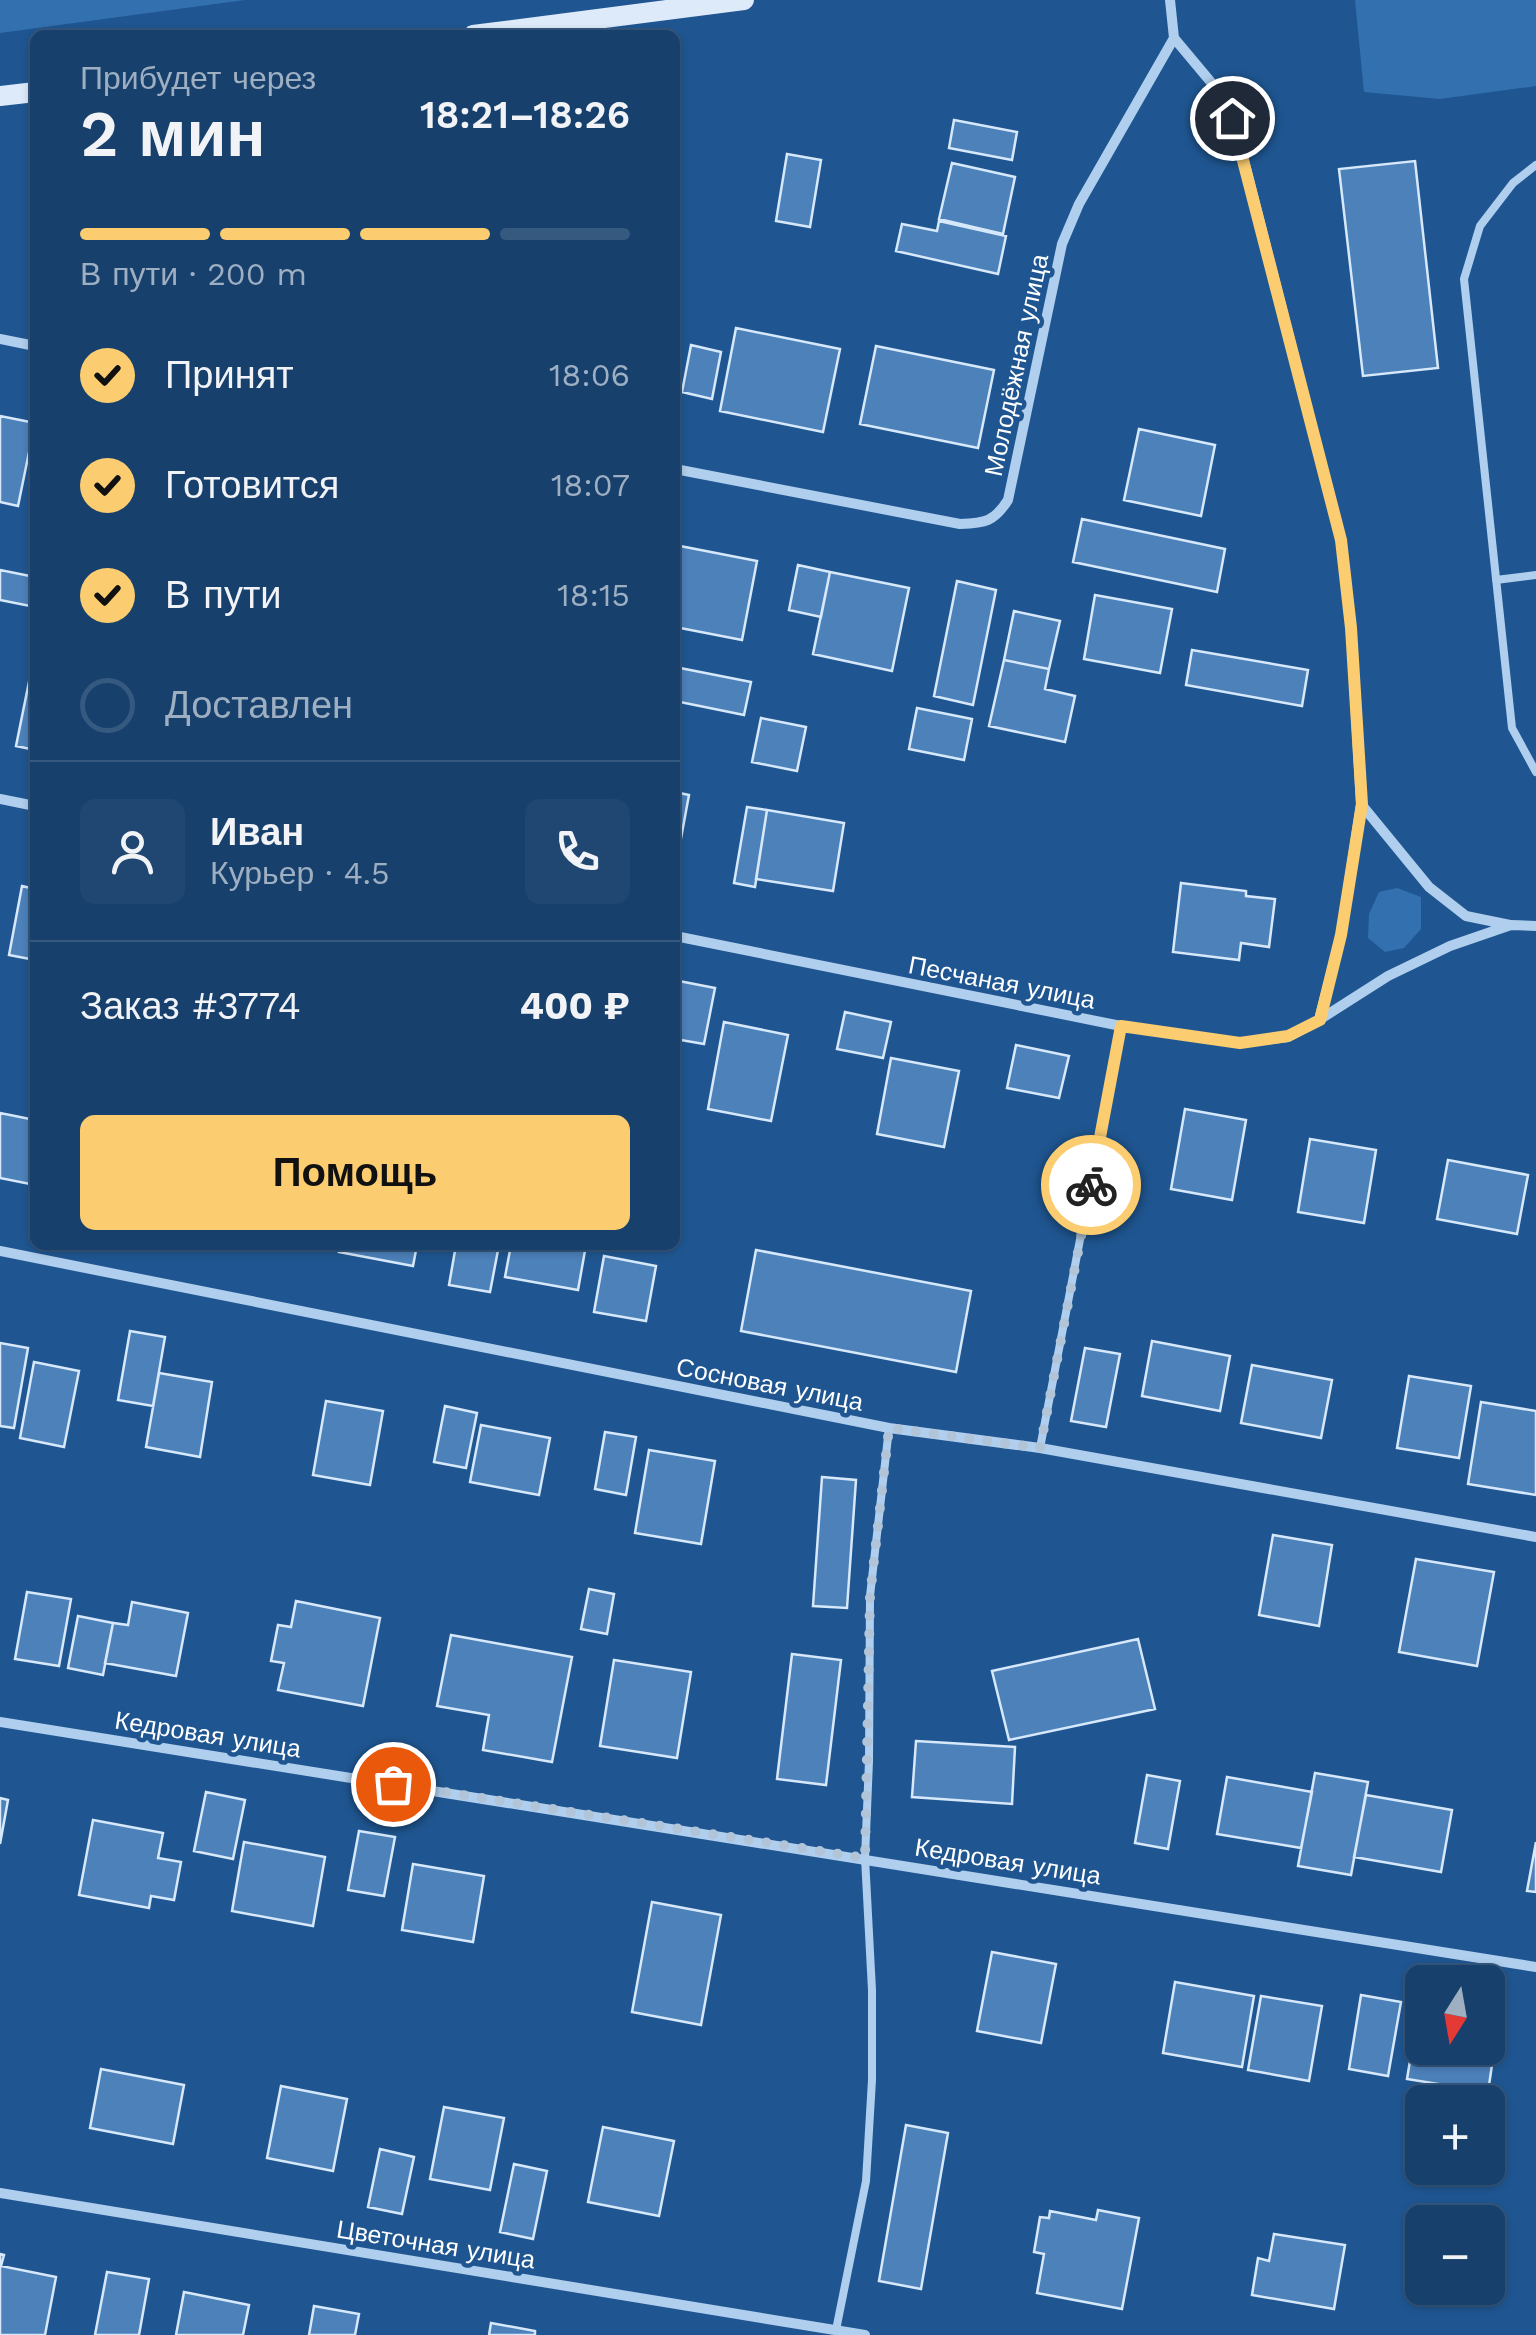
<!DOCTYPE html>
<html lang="ru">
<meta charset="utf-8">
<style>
body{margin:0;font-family:"Work Sans",sans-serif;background:#204772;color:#f1f3f6;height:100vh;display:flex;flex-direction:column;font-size:38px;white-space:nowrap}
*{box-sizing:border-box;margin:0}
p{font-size:32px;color:#9eafc2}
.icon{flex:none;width:55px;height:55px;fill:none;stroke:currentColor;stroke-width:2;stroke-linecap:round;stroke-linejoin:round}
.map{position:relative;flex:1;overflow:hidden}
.details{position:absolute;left:30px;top:30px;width:650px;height:1220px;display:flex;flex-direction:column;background:#17406d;border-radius:15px;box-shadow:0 2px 8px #0004,0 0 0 2px #365980}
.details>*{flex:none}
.needle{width:65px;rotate:191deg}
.fabs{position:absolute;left:1405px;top:1965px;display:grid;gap:20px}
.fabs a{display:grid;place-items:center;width:100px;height:100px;border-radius:15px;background:#17406d;box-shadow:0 2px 8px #0004,0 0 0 2px #365980;font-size:50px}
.pin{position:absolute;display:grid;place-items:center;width:85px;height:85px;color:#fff;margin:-42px;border:5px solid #fff;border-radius:50%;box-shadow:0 2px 10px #0007}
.courier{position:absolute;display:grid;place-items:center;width:100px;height:100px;margin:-50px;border:8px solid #fbcd70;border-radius:50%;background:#fff;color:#222;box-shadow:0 2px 12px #0007}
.overview em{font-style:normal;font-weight:600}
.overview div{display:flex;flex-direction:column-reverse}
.overview{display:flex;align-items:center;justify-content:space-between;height:170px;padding:0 50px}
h1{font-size:65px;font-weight:600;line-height:75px}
.bar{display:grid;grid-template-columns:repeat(4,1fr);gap:15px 10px;align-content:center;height:120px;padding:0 50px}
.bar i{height:12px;border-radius:8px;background:#365980}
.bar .active{background:#fbcd70}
.bar p{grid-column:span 4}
.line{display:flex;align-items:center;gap:25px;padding:0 50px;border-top:2px solid #365980}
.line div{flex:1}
.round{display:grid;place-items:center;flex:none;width:105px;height:105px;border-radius:15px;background:#204772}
ol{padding:0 50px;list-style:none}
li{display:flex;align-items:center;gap:30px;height:110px}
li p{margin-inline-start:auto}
li .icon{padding:10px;border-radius:50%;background:#fbcd70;color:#111;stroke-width:4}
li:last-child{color:#9eafc2}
li i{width:55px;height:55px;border:5px solid #365980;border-radius:50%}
.cta{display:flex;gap:20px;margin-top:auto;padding:20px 50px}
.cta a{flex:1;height:115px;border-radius:15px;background:#fbcd70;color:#111;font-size:40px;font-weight:600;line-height:115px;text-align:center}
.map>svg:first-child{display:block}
.green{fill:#3370af}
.building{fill:#4c81ba;stroke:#d6e8fa;stroke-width:2.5}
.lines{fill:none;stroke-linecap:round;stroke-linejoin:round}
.service{stroke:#b0ceed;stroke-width:8}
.minor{stroke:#b0ceed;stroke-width:10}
.secondary{stroke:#dceafa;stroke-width:20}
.done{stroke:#b1c4d8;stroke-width:10;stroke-dasharray:0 18}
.route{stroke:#fbcd70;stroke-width:12}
.labels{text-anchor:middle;stroke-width:9;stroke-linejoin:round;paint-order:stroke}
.street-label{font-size:25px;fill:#fff;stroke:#1f5691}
</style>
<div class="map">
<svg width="1536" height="2335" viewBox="0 0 1536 2335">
<rect width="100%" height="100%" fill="#1f5691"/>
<path class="green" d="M0,0h245l-245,33z
M1355,0h181v86l-96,13 -76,-7z
M1397,888l24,9v32l-17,19 -19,4 -17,-14 1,-24 10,-22z"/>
<path class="building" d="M954,120l63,12 -5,28 -63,-12z
M787,154l34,6 -11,67 -34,-6z
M1415,161l23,207 -75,8 -24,-207z
M952,163l63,14 -12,57 -64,-15z
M939,221l67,15 -8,38 -102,-23 6,-27 35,7z
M736,328l104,21 -17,83 -103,-21z
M691,345l30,7 -9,47 -30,-7z
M876,346l118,24 -16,78 -118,-24z
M0,416l35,7 -17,83 -18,-4z
M1139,429l76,16 -14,71 -77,-16z
M1082,519l143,30 -8,43 -144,-30z
M675,545l82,16 -15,79 -67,-13z
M798,565l32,7 -9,45 -32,-7z
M0,570l35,7v30l-35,-7z
M830,572l79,16 -17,83 -79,-17z
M957,581l39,9 -23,115 -39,-9z
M1095,595l77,14 -12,64 -76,-14z
M1014,611l46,10 -11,48 -45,-9z
M1192,650l116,20 -6,36 -116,-21z
M1004,660l45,9 -4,20 30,7 -10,46 -76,-16z
M675,667l76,15 -7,33 -69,-14z
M30,677l5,1v72l-19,-4z
M917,708l55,11 -8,41 -55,-11z
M761,718l45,9 -9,44 -45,-9z
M675,792l14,3 -12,65 -2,-1z
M747,807l20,3 -12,77 -21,-4z
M767,810l77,13 -11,68 -77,-12z
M1181,883l65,8v5l29,3 -6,48 -28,-4 -2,17 -66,-8z
M22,886l13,3v71l-26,-5z
M679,981l36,7 -11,56 -29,-5v-38z
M845,1012l46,10 -8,36 -46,-9z
M724,1022l64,13 -17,86 -63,-12z
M1016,1045l53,11 -10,42 -52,-10z
M891,1058l68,13 -15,76 -67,-13z
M1185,1109l61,11 -14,80 -61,-11z
M0,1113l35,7v65l-35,-7z
M1310,1139l66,11 -12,73 -66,-11z
M1448,1160l80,15 -11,59 -80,-15z
M341,1245h76l-4,21 -74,-14z
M456,1245h43l-9,47 -41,-7z
M511,1245h75l-8,45 -73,-13z
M756,1250l215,41 -15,81 -215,-41z
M604,1256l52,10 -10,55 -52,-9z
M130,1331l35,6 -12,69 -35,-6z
M1152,1341l78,15 -10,55 -78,-15z
M0,1343l28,5 -14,80 -14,-2z
M1085,1348l35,6 -14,73 -35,-6z
M34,1362l45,9 -15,76 -44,-9z
M1252,1365l80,15 -11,58 -80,-15z
M159,1373l53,9 -12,75 -54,-10z
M1409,1376l62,10 -12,72 -62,-10z
M326,1401l57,10 -13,74 -57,-10z
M1481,1402l55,9v84l-68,-11z
M445,1406l32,7 -11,55 -32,-6z
M481,1425l69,13 -11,57 -69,-13z
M605,1432l31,5 -10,58 -31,-6z
M649,1450l66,11 -14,83 -66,-11z
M822,1477l34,3 -9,128 -34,-2z
M1273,1535l59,10 -13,81 -60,-11z
M1416,1559l78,13 -17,94 -78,-14z
M589,1589l25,5 -7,40 -26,-5z
M27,1592l44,7 -12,67 -44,-7z
M296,1601l84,17 -17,88 -85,-16 6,-27 -13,-2 7,-36 13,2z
M132,1602l56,11 -12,63 -71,-13 8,-40 15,2z
M78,1616l35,7 -10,52 -35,-7z
M451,1635l121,22 -20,105 -69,-12 6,-35 -52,-9z
M1138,1639l17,70 -146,31 -17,-69z
M792,1654l49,6 -15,125 -49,-6z
M614,1660l77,12 -14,86 -77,-12z
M916,1741l99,6 -3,57 -100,-7z
M1315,1773l53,9 -17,93 -53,-9z
M1147,1775l33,6 -12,68 -33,-6z
M1227,1777l85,15 -11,56 -84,-14z
M206,1792l39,8 -12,59 -39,-8z
M1366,1795l86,15 -11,62 -87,-15z
M0,1798l8,2 -8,44z
M93,1820l70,13 -5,25 23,4 -7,38 -23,-4 -2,12 -70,-13z
M359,1831l36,6 -11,59 -36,-6z
M244,1842l81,15 -12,69 -81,-15z
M1536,1842v50l-9,-1z
M413,1864l71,12 -11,66 -71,-12z
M652,1902l69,13 -20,110 -69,-13z
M992,1952l64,12 -15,79 -64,-12z
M1175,1982l79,14 -12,71 -79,-14z
M1361,1995l40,7 -13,74 -39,-7z
M1261,1996l61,10 -13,75 -61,-11z
M1417,2018l5,1v29h66v-19l9,2 -9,61 -81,-13z
M101,2069l83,16 -11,59 -83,-16z
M281,2086l66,13 -14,72 -66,-13z
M444,2107l60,11 -14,72 -60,-11z
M906,2125l42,8 -27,156 -42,-8z
M603,2127l71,14 -15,75 -71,-14z
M380,2149l34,8 -12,57 -34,-7z
M514,2164l33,7 -14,68 -33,-7z
M1098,2210l41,8 -17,91 -85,-16 7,-39 -10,-2 6,-35 9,1 1,-7 46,9z
M1274,2234l71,11 -11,64 -82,-14 6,-37 11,3z
M0,2254l4,1 -3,11 55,11 -11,58h-45z
M107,2272l42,7 -10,56h-44z
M184,2292l65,13 -6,30h-67z
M314,2306l45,8 -4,21h-46z
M491,2323l44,8v4h-46z"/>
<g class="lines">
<path class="service" d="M1536,165l-23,18 -33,43 -16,53 48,449 24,44
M1496,580l40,-5
M1040,1448l81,-422
M836,2330l30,-149 6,-101v-90l-7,-132 4,-97 1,-165 19,-168"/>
<path class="minor" d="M1170,0l4,38 41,49 18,30 108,423 10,88 10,176 -20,131 -22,85
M0,339l35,7
M675,469l285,55c25,-1 34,-2 48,-24l54,-256 17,-40 95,-166
M0,799l35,7
M1361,804l68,83 37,29 44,9
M675,936l446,90 119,17 48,-6 31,-17 69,-44 62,-30 61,-21 25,1
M0,1251l889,177 151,20 496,89
M0,1722l1536,245
M0,2193l865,142"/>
<path class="secondary" d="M473,35l271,-35
M0,96l35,-4"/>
</g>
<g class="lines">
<path class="done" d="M393,1784l472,74 5,-262 19,-168 151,20 51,-263"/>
<path class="route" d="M1091,1185l30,-159 119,17 48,-7 32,-16 21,-85 21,-131 -11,-176 -10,-88 -109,-422"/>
</g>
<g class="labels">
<g class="street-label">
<text transform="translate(1016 365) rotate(-78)" y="9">Молодёжная улица</text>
<text transform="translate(1002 982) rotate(11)" y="9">Песчаная улица</text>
<text transform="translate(770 1384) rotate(11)" y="9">Сосновая улица</text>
<text transform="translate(208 1734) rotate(9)" y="9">Кедровая улица</text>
<text transform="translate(1008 1861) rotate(9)" y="9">Кедровая улица</text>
<text transform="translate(436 2244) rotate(9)" y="9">Цветочная улица</text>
</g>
</g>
</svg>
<div class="fabs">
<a><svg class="needle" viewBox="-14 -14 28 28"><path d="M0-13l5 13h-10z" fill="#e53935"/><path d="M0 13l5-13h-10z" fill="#9eafc2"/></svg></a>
<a>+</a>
<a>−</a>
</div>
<div class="pin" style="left:393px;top:1784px;background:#ea580c"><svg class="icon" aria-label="bag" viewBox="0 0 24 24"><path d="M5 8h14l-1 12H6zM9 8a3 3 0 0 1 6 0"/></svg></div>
<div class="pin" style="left:1232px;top:118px;background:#1f2937"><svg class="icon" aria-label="home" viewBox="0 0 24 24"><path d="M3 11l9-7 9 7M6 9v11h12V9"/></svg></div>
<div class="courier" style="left:1091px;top:1185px"><svg class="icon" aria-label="bike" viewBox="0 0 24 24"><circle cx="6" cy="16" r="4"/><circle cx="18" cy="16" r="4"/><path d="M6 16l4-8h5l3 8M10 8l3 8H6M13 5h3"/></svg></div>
<section class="details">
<div class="overview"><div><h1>2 мин</h1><p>Прибудет через</p></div><em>18:21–18:26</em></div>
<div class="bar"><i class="active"></i><i class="active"></i><i class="active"></i><i></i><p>В пути · 200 m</p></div>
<ol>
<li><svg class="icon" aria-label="check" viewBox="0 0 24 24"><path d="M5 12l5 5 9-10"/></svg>Принят<p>18:06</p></li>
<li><svg class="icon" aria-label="check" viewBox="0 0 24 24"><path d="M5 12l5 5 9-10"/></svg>Готовится<p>18:07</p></li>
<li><svg class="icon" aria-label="check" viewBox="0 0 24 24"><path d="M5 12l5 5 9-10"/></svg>В пути<p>18:15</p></li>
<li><i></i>Доставлен</li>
</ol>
<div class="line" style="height:180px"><a class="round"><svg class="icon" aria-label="person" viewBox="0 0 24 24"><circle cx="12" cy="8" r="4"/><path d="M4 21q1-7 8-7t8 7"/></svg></a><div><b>Иван</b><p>Курьер · 4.5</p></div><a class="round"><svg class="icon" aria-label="phone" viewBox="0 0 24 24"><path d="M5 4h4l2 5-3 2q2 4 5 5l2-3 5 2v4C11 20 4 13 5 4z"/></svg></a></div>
<div class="line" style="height:130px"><div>Заказ #3774</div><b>400 ₽</b></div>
<div class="cta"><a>Помощь</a></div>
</section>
</div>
